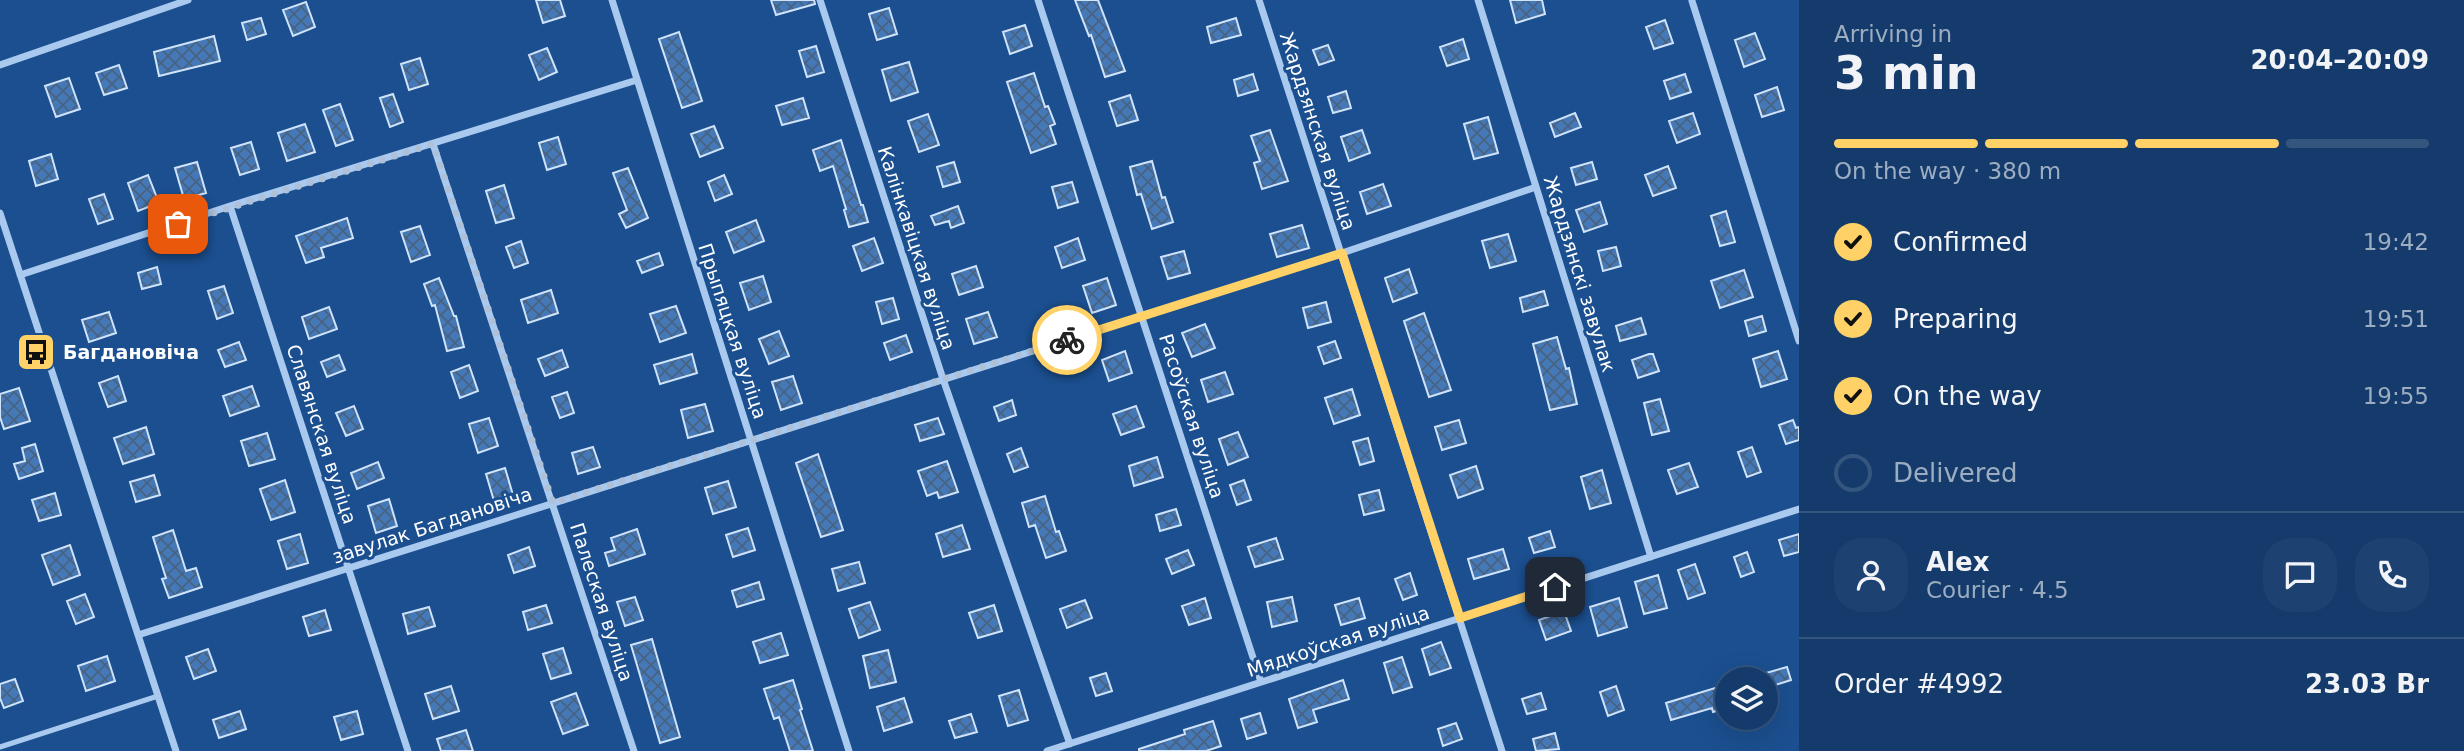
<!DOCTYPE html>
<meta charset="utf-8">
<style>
body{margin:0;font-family:"DejaVu Sans",sans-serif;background:#1d4271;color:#f1f3f6;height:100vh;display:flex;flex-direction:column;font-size:26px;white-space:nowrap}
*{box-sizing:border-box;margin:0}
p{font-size:23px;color:#9dadc1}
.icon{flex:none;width:38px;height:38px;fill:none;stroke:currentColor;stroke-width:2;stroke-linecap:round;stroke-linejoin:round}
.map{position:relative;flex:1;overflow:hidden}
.drawer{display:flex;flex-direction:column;background:#143b6b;width:665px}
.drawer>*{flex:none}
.fabs{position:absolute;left:1715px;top:667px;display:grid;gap:14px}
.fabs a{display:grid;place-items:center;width:63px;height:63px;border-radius:50%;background:#143b6b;box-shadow:0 7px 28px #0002,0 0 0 2px #33557e;font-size:35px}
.pin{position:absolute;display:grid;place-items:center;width:60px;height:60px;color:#fff;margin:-30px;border-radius:14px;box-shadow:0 4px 10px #0006}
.courier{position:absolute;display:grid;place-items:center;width:70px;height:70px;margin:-35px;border:5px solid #ffd166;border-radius:50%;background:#fff;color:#222;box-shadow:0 2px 9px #0007}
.head em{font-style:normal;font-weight:700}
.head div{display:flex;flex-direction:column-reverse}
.head{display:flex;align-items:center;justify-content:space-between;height:119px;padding:0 35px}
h1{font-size:46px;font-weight:700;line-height:52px}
.bar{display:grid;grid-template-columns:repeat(4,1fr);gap:10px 7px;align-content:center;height:84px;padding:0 35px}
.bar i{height:9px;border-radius:5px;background:#33557e}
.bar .on{background:#ffd166}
.bar p{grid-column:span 4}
.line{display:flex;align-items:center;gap:18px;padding:0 35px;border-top:2px solid #33557e}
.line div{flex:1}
.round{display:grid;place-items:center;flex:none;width:74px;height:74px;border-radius:28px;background:#1d4271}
ol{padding:0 35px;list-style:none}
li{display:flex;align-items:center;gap:21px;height:77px}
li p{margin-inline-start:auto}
li .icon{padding:7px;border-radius:50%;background:#ffd166;color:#111;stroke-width:4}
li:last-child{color:#9dadc1}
li i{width:38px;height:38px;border:4px solid #33557e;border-radius:50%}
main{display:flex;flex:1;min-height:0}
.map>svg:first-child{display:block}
.building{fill:url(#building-cross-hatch);stroke:#cfe3fa;stroke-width:2}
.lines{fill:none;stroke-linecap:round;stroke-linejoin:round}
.lane{stroke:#a9c9ee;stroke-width:5}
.street{stroke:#a9c9ee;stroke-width:7}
.done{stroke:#afc1d8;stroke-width:7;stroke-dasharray:0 12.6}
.route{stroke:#ffd166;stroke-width:9}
.labels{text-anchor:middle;stroke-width:6;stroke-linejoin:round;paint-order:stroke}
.street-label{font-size:19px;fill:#fff;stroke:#1b4f8f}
.poi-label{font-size:19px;font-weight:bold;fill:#fff;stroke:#1b4f8f;text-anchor:start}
</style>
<main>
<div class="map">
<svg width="1799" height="751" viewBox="0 0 1799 751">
<defs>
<pattern id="building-cross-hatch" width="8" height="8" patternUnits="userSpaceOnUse" patternTransform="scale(1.75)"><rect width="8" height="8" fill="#4478b7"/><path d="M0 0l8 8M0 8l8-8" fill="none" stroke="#486282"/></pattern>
</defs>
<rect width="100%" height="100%" fill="#1b4f8f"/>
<path class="building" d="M536,0h24l5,16 -22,7z
M771,0h43l1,4 -39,11z
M1075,0h23l27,71 -20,6 -14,-42 -2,1z
M1510,0h32l3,14 -29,9z
M306,2l9,25 -22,9 -10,-26z
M889,8l8,26 -20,6 -8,-26z
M261,18l5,16 -19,6 -5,-17z
M1236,18l5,17 -30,8 -4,-16z
M1665,20l8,23 -19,6 -8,-22z
M1025,25l7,21 -22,8 -7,-22z
M679,32l23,69 -20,7 -23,-69z
M1755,33l10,26 -21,8 -9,-27z
M214,36l6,25 -61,15 -5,-24z
M1463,39l6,20 -22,7 -7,-19z
M1328,45l6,15 -15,5 -6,-15z
M816,46l8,26 -17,5 -8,-26z
M547,48l10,24 -18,8 -10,-25z
M420,58l8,26 -19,6 -8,-26z
M909,62l9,30 -27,9 -9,-31z
M119,65l8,23 -23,7 -8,-22z
M1034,73l11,34 3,-1 7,18 -5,2 6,18 -25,9 -24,-71z
M1253,74l5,16 -20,6 -4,-16z
M1685,74l6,18 -21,7 -6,-18z
M69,78l11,31 -24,8 -11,-31z
M1777,87l7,23 -22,7 -7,-22z
M1346,91l5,17 -18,5 -5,-16z
M393,94l10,28 -13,5 -10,-29z
M1130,95l8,25 -21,6 -8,-24z
M803,98l6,20 -27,7 -6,-19z
M340,104l13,36 -17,6 -13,-36z
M1575,113l6,14 -26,10 -5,-14z
M1693,113l7,21 -23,9 -8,-22z
M928,114l11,31 -20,7 -11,-31z
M1488,117l10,36 -24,6 -10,-35z
M305,124l10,28 -28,9 -9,-28z
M714,126l9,22 -23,9 -9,-23z
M1270,130l18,51 -26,8 -8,-26 6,-2 -9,-25z
M1362,130l8,23 -21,8 -8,-24z
M558,137l8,27 -19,6 -8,-27z
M841,140l20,65h2l5,17 -19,5 -5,-17 2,-1 -13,-43 -13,5 -7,-21z
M251,142l8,27 -19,6 -9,-27z
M51,154l7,25 -22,7 -7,-25z
M1152,161l10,37 3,-1 8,25 -21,7 -11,-35 -4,1 -7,-28z
M197,162l9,31 -22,6 -9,-31z
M954,162l6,20 -17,5 -6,-20z
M1592,162l5,17 -21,6 -5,-17z
M1668,166l8,22 -23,8 -8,-21z
M628,168l20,50 -22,10 -7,-14 8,-4 -14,-37z
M148,175l11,28 -21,8 -10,-28z
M724,175l8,19 -17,7 -7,-19z
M1072,182l6,20 -20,6 -6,-21z
M1383,184l8,22 -24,8 -7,-22z
M504,185l10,33 -18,5 -10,-32z
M104,194l9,25 -15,5 -9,-25z
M1600,202l7,22 -23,8 -8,-22z
M958,206l6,17 -13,5 -2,-7 -14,4 -4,-9z
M1726,211l9,31 -15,4 -9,-30z
M347,218l6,20 -32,10 3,9 -18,6 -10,-27z
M756,220l8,21 -30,12 -8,-21z
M1302,225l7,23 -32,9 -7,-23z
M420,226l10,29 -19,7 -10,-30z
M1508,234l8,27 -26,7 -8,-27z
M874,238l9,25 -21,8 -9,-25z
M1078,238l7,22 -23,8 -7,-21z
M521,241l7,22 -14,5 -8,-21z
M1616,247l5,19 -18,5 -5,-20z
M1184,251l6,22 -22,6 -7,-22z
M659,253l4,12 -21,8 -5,-12z
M976,266l7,21 -24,8 -7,-21z
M157,267l4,17 -19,5 -4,-16z
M1409,269l8,24 -24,9 -8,-24z
M1744,270l9,27 -33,11 -9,-27z
M763,276l8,26 -22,8 -9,-27z
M439,278l15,38h2l8,31 -17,4 -12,-46 -3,1 -8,-22z
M1107,278l9,27 -24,8 -9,-27z
M224,286l9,27 -16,6 -9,-28z
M551,290l7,23 -30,10 -7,-23z
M1544,291l4,14 -25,7 -3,-14z
M893,298l6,21 -17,5 -6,-22z
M1326,302l5,20 -23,6 -5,-20z
M676,306l10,27 -26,9 -10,-28z
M329,307l8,22 -28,10 -7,-22z
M109,312l7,21 -27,9 -7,-22z
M988,312l9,25 -23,7 -8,-25z
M1424,313l27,77 -22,7 -25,-76z
M1762,316l4,15 -17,5 -4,-15z
M1641,318l5,16 -26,7 -4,-15z
M1205,324l10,24 -23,9 -10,-24z
M779,331l10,25 -20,8 -10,-25z
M906,335l6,17 -22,8 -6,-17z
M1557,337l9,32 3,-1 8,36 -27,6 -17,-66z
M1335,341l6,17 -17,6 -6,-17z
M239,342l7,18 -21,7 -7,-17z
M562,350l6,17 -23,9 -7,-17z
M1125,351l7,22 -23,8 -7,-21z
M1778,351l9,28 -26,8 -8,-28z
M692,354l5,19 -37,11 -6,-19z
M1649,354h4l6,17 -21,7 -6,-18z
M339,355l6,15 -18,7 -6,-15z
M469,365l9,26 -18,7 -9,-26z
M1225,372l8,22 -25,8 -7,-22z
M118,376l8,25 -18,6 -9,-24z
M793,376l9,27 -21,7 -9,-28z
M252,386l7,20 -29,10 -7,-20z
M19,388l11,33 -26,8 -4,-12v-23z
M1352,389l8,26 -26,9 -9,-26z
M567,392l7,21 -14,5 -8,-21z
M1660,399l9,32 -17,4 -8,-32z
M1012,400l4,15 -17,6 -5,-14z
M705,404l8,27 -25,7 -7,-28z
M354,406l9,23 -17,7 -10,-23z
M1136,406l8,21 -23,8 -8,-21z
M489,418l9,28 -20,7 -9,-29z
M938,418l6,16 -24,7 -5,-16z
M1459,420l7,23 -24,7 -7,-23z
M1793,420l3,8 3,-1v13l-13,4 -7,-19z
M146,427l8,27 -31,10 -9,-26z
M1238,432l10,25 -20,8 -9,-26z
M267,433l8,26 -26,7 -8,-25z
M1368,438l6,23 -14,4 -7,-23z
M35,444l8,27 -24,8 -5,-15 11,-3 -3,-13z
M593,447l7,20 -22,7 -6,-21z
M1752,447l9,25 -14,5 -9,-25z
M1021,448l7,19 -14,5 -7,-18z
M818,454l25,76 -22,7 -25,-74z
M1157,457l6,20 -29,9 -5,-20z
M947,461l11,31 -19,6 -2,-6 -10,4 -9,-25z
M378,462l6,16 -27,11 -6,-16z
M1689,463l9,24 -21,7 -9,-24z
M1476,466l7,23 -25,9 -8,-23z
M505,468l8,27 -19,6 -8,-27z
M1602,470l9,33 -21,6 -9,-32z
M154,475l6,20 -24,7 -6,-20z
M285,480l10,32 -24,8 -11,-31z
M1244,480l7,20 -14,5 -7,-20z
M728,481l8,26 -23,7 -8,-26z
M1379,490l5,20 -20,5 -5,-20z
M55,493l6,22 -22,6 -7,-21z
M1045,496l11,36 3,-1 7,20 -20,7 -11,-33 -6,2 -7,-24z
M389,499l8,27 -21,7 -8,-27z
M1176,509l5,16 -21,6 -4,-16z
M962,525l8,24 -27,8 -7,-23z
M748,528l7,22 -22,7 -7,-22z
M637,529l8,25 -36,12 -4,-13 10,-3 -4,-12z
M173,530l13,41 10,-3 6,19 -33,11 -7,-19 4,-1 -13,-41z
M1550,531l5,16 -21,6 -5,-15z
M300,534l8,29 -21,6 -9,-28z
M1799,534v18l-15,4 -5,-16z
M1276,538l7,21 -28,8 -7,-20z
M70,545l10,30 -27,10 -11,-30z
M529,547l6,19 -21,7 -6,-18z
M1503,549l6,20 -35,10 -6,-20z
M1188,550l6,15 -22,9 -6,-15z
M1747,552l7,20 -13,5 -7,-20z
M859,562l6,21 -27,8 -6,-22z
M1695,564l10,29 -17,6 -10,-29z
M1410,573l7,22 -14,5 -8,-21z
M1658,575l9,33 -23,6 -9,-32z
M759,582l5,17 -27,8 -5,-16z
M85,594l9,23 -18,7 -9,-23z
M635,597l8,23 -18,6 -8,-24z
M1292,597l5,24 -25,6 -5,-25z
M1205,598l6,20 -22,7 -7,-19z
M1359,598l6,20 -24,7 -6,-20z
M1619,598l8,29 -29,9 -8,-29z
M1085,600l7,18 -25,10 -7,-19z
M870,602l10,28 -21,8 -10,-29z
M546,605l6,18 -24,7 -5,-18z
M994,605l8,26 -24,7 -9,-25z
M429,607l6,19 -27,8 -5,-20z
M325,610l6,20 -22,6 -6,-19z
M1564,611l7,20 -25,9 -7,-20z
M781,633l7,22 -28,8 -7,-21z
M652,639l28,98 -20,6 -29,-98z
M1441,642l10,26 -21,7 -8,-26z
M563,648l8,25 -20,6 -8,-25z
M208,649l8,22 -22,8 -8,-22z
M888,650l8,32 -26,6 -7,-32z
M107,656l8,25 -29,10 -8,-25z
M1402,657l10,30 -19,6 -9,-30z
M1787,667l4,13 -25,8v-15z
M1106,673l6,18 -16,5 -6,-18z
M15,679l8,22 -19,7 -4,-10v-14z
M793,680l9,29 -2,1 13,41h-23l-11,-34 -5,2 -10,-30z
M1343,680l6,19 -36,11 4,12 -19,6 -9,-29z
M1725,685l2,23 -14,4 -1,-4 -41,12 -5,-17z
M451,686l8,25 -26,8 -8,-25z
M1616,686l8,24 -16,6 -8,-24z
M1019,690l9,30 -20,6 -9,-30z
M576,693l12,32 -25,9 -12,-32z
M1541,693l5,16 -19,5 -5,-15z
M904,698l8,24 -28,9 -7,-24z
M240,711l6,18 -27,9 -6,-18z
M357,711l6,23 -22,6 -7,-23z
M1260,713l6,20 -19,6 -6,-20z
M971,714l6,18 -22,6 -6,-17z
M1213,721l8,25 -15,5h-67v-2l46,-15 -1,-4z
M1456,723l6,16 -19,7 -5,-17z
M466,730l7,21h-32l-4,-12z
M1555,733l4,16 -23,2 -3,-12z"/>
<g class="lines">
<path class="lane" d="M0,747l158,-51"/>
<path class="street" d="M612,0l237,751
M820,0l123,379 127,365
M1038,0l223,682
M1259,0l243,751
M1478,0l173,557
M1692,1l107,340
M0,65l188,-65
M433,144l201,607
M230,206l178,545
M0,213l176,538
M20,275l210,-69 407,-126
M138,635l1204,-382 194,-66
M1047,751l752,-242"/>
</g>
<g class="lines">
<path class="done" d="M178,224l255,-80 120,359 514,-163"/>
<path class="route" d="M1067,340l275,-87 118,365 95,-31"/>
</g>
<defs>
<symbol id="bus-square" viewBox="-11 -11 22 22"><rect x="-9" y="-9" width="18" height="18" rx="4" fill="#ffd166" stroke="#1b4f8f"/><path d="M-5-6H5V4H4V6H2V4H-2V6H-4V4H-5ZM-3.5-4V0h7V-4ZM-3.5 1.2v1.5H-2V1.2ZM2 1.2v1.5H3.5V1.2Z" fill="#111"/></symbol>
</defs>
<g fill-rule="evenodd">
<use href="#bus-square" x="14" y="330" width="44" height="44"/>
</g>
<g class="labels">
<g class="street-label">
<text transform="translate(1318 131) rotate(72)" y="7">Жардзянская вуліца</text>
<text transform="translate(917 248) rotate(72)" y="7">Калінкавіцкая вуліца</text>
<text transform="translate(1580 274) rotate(73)" y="7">Жардзянскі завулак</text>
<text transform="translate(733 331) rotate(72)" y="7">Прыпяцкая вуліца</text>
<text transform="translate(1192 416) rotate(72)" y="7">Расоўская вуліца</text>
<text transform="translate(322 434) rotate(72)" y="7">Славянская вуліца</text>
<text transform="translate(432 525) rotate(-18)" y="7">завулак Багдановіча</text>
<text transform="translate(602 602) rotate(72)" y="7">Палеская вуліца</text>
<text transform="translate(1338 641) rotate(-18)" y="7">Мядкоўская вуліца</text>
</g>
<g class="poi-label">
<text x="63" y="359">Багдановіча</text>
</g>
</g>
</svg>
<div class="fabs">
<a><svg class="icon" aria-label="layers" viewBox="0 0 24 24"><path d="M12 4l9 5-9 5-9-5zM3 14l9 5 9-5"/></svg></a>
</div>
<div class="pin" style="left:178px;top:224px;background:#ea580c"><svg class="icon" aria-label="bag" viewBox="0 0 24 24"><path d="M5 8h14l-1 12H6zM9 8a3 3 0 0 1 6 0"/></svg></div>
<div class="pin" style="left:1555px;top:587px;background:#1f2937"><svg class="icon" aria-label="home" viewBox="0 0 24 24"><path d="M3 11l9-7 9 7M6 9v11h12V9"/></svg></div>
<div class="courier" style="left:1067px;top:340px"><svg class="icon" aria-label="bike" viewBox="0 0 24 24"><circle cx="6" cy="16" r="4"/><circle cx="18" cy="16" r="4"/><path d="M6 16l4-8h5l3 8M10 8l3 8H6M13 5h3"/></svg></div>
</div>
<section class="drawer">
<div class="head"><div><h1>3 min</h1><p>Arriving in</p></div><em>20:04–20:09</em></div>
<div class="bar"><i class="on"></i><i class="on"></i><i class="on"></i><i></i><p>On the way · 380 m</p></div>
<ol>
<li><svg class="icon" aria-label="check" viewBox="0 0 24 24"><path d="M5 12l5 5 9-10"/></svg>Confirmed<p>19:42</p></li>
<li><svg class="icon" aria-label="check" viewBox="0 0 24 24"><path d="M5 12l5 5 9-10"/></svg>Preparing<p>19:51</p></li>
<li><svg class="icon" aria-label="check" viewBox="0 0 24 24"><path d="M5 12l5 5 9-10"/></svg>On the way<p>19:55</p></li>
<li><i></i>Delivered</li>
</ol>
<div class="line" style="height:126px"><a class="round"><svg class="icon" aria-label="person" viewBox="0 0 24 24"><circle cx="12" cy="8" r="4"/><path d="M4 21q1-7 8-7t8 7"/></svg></a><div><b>Alex</b><p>Courier · 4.5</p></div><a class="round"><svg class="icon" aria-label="chat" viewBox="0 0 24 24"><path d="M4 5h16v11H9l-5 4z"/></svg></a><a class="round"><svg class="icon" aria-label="phone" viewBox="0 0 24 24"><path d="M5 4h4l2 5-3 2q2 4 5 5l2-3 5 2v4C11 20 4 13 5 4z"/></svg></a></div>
<div class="line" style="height:91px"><div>Order #4992</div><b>23.03 Br</b></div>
</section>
</main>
